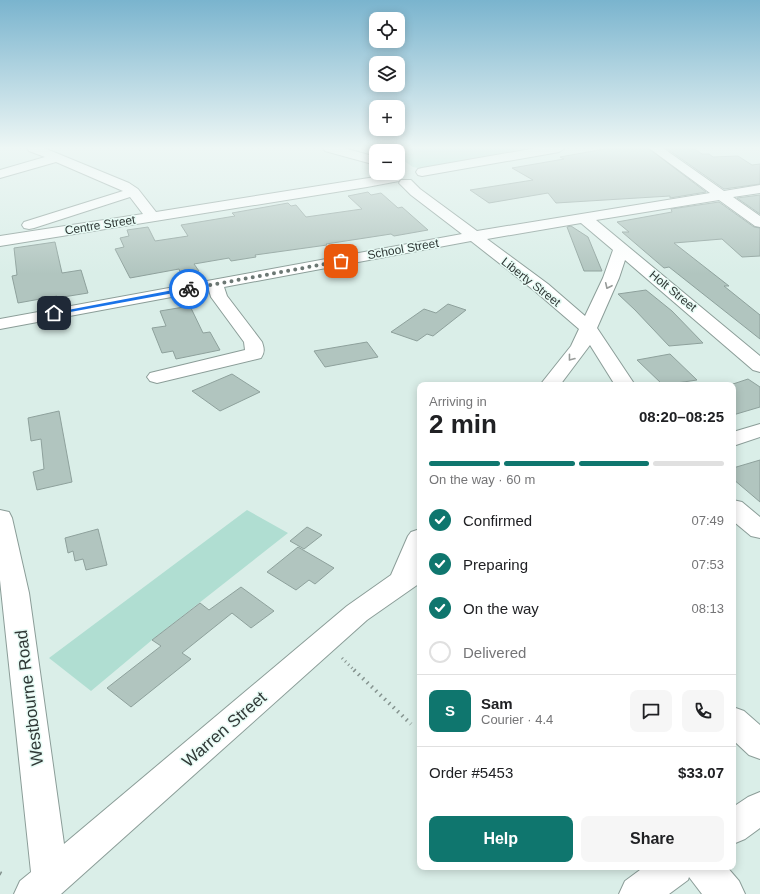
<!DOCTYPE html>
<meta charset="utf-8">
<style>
body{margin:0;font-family:Helvetica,sans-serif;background:#f6f6f6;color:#202124;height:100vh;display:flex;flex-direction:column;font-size:15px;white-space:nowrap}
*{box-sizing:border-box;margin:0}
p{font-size:13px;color:#757577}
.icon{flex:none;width:22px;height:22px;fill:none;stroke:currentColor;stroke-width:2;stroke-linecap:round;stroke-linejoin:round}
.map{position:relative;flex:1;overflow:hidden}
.side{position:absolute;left:417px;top:382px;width:319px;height:488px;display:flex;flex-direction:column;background:#fff;border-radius:8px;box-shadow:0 2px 10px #0003}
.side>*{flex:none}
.tools{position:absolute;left:369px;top:12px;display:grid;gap:8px}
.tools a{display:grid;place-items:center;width:36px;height:36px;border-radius:8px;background:#fff;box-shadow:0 2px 10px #0003;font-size:20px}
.pin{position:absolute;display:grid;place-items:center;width:34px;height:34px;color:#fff;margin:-17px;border-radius:8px;box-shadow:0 2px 6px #0006}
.courier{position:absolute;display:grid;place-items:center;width:40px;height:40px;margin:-20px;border:3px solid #1a73e8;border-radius:50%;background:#fff;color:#222;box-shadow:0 1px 5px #0007}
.headline em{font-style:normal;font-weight:700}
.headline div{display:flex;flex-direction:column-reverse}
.headline{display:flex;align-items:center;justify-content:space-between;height:68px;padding:0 12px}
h1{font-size:26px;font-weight:700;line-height:30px}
.bar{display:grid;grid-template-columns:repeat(4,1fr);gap:6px 4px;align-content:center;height:48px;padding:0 12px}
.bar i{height:5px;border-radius:3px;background:#e0e0e0}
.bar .on{background:#0f766e}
.bar p{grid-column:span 4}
.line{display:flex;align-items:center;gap:10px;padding:0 12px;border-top:1px solid #e0e0e0}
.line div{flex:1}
.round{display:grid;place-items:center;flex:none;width:42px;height:42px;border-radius:8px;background:#f6f6f6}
ol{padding:0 12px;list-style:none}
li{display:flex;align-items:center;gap:12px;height:44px}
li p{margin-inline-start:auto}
li .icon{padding:4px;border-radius:50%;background:#0f766e;color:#fff;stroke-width:4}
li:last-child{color:#757577}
li i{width:22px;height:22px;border:2px solid #e0e0e0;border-radius:50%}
.cta{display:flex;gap:8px;margin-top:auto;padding:8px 12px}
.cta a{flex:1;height:46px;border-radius:8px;background:#0f766e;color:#fff;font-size:16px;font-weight:700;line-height:46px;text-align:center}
.cta a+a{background:#f6f6f6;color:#202124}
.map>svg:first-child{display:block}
.green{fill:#b0ded2}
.building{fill:#b1c5bf;stroke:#8ea19c}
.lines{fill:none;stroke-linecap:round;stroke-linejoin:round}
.minor-casing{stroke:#8b9d98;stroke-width:2}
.path-far1{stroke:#84928e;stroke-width:3;stroke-dasharray:1 3.5;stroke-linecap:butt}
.path{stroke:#84928e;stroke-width:4;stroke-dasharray:1.5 4.5;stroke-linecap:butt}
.minor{fill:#fff;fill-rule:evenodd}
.oneway{stroke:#989c9a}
.route{fill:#1a73e8}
.done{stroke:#6c7874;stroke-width:4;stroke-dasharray:0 7.2}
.labels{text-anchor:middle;stroke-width:3;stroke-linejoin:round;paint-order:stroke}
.far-street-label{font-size:12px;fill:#303836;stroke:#e7fbf5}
.near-street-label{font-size:17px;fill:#303836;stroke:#e7fbf5}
</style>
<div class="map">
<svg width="760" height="894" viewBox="0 0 760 894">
<rect width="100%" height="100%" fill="#daeee8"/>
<path class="green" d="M401,148h125l-102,21 -11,-2 -9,-6z
M247,510l41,23 -136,107 -61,51 -42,-33z"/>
<path class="building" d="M610,148h38l58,44 -36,6v-2l-114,7 -8,-10 -59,10 -19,-13 63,-10 -21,-12 52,-9 -4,-2z
M666,148h27l9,6h7l4,3 25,-1 14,9 8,-1v20l-36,5z
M368,192l3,3 10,-2 17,15 4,-1 26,23 -34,6 -3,-2 -65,10 1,1 -72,10 1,2 -25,4 -2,-3 -35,6 5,7 -18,3 -2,-5 -49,9 -15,-29 9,-2 -4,-9 9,-2 -2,-6 21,-3 7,14 33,-5 -7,-11 54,-9 -3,-3 56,-10 3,3 5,-1 10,12 56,-8 -14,-13z
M760,195v19l-23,-16z
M719,202l35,25 6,1v28l-18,1 -20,-18 -48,4 55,43h-5l36,29v24l-91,-72 -5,1 -42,-36h7l-12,-10 55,-10 -1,-3z
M571,226l17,11 14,34h-18l-17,-44z
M55,242l7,31 19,-3 7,23 -31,5v-2l-39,7 -6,-27 5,-1 -3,-27z
M646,290l26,21 31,32 -34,3 -34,-36 -17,-16z
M448,304l18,6 -33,26 -6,-2 -10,7 -26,-9 33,-23 12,4z
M190,306l13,27 7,-1 10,18 -44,9 -3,-8 -11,2 -10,-25 14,-2 -6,-15z
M367,342l11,15 -53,10 -11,-16z
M670,354l27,26 -34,5 -26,-25z
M232,374l28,18 -40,19 -28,-20z
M748,379l12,8v20l-27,8v-31z
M59,411l13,71 -35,8 -4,-18 11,-3 -3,-30 -10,2 -3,-23z
M760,460v42l-27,-23v-11z
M307,527l15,8 -18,14 -14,-8z
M98,529l9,36 -21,5 -3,-11 -8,2 -2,-10 -5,2 -3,-15z
M298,547l36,21 -19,16 -6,-4 -13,10 -29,-18z
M241,587l33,24 -23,17 -19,-15 -50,40 9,6 -60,48 -24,-19 54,-42 -9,-6 48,-37 9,7z"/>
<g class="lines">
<defs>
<path id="minor" d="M27,148h17l85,35 9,6 18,23 238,-38 5,1 1,3 -1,3 -32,6 -367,59v-10l143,-22 -13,-17 -96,31 -5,1 -5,-1 -2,-3 2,-3 99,-31 -67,-29 -56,16v-8l45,-13 -16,-6z
M323,148h21l32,9v8l-51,-14z
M387,148h12l-1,4v-1h-11z
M536,148h29l-6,4 -137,24 -4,-1 -2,-3 2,-3 4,-1z
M649,148h14l61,43 36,-6v8l-27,4 27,19v11l-5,-1 -36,-26 -123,20 164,136v16l-7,-2 -128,-110 -6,18 -22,50 38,57h-20l-25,-40 -30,40h-20l31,-39 8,-17 -43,-37 -65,-51 -247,46 3,9 35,46c2,6 3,10 -1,16l-104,25 -7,-2 -3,-4 3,-4 95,-23 -1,-8 -33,-45 -2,-7 -209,39v-10l462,-85 -51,-39 -12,-12 2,-3h10l9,9 57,42 233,-38zM581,223l32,27 -10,28 -18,38 -37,-32 -61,-45z
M760,424v13l-27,9v-14z
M733,500l9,2 18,15v21l-9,-2 -18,-15z
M0,510l9,2 3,6 17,75 35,251 283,-238 44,-31 17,-39 3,-4 9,-3v54l-53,37 -306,274h-47l6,-13 11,-9 -31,-292z
M733,707l11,4 16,14v34l-11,-4 -16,-15z
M760,792v36l-15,11 -12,5v-37l15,-10z
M644,867h83l12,14 6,13h-43l-13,-17 -1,3 -19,14h-50l6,-13z"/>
</defs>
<use href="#minor" class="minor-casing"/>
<path class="path-far1" d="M342,658l13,13"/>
<path class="path" d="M354,670l57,54
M0,873l2,1"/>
<use href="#minor" class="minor"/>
</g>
<defs><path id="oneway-chevron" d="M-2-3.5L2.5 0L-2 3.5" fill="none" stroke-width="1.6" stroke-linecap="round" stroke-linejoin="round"/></defs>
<g class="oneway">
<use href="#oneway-chevron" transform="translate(608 286) rotate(115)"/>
<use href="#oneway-chevron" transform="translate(571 358) rotate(128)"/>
</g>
<linearGradient id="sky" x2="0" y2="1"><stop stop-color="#7ab4ce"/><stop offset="0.54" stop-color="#eef7f5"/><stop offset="1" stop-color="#eef7f5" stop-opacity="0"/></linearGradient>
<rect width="760" height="274" fill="url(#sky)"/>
<path class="route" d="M189,287l1,3 -136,25 -2,-2z"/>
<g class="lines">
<path class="done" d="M189,289l152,-28"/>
</g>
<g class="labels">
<g class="far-street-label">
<text transform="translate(100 225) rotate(-9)" y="4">Centre Street</text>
<text transform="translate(403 249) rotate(-10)" y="4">School Street</text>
<text transform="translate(531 282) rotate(38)" y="4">Liberty Street</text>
<text transform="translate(673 291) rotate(39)" y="4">Holt Street</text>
</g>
<g class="near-street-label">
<text transform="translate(29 698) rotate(-97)" y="6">Westbourne Road</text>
<text transform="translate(224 729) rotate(-41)" y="6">Warren Street</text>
</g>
</g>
</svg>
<div class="tools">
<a><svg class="icon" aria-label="locate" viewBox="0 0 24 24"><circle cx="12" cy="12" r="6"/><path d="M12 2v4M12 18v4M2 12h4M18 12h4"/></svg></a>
<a><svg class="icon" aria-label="layers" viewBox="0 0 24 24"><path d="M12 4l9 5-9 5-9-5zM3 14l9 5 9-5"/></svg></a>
<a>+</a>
<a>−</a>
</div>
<div class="pin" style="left:341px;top:261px;background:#ea580c"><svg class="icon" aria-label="bag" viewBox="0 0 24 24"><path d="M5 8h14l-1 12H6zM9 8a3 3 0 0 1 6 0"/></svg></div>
<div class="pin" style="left:54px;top:313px;background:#1f2937"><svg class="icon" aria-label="home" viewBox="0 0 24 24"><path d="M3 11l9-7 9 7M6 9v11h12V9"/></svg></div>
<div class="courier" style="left:189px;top:289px"><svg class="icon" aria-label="bike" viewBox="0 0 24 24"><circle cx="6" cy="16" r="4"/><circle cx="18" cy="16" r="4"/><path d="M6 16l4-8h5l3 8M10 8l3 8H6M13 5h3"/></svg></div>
<section class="side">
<div class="headline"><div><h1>2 min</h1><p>Arriving in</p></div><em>08:20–08:25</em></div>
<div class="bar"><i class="on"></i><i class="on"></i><i class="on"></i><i></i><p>On the way · 60 m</p></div>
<ol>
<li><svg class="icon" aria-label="check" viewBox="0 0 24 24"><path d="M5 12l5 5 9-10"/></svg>Confirmed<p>07:49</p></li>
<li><svg class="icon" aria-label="check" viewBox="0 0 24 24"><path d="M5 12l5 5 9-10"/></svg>Preparing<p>07:53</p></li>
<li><svg class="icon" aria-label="check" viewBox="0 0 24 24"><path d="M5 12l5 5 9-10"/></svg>On the way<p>08:13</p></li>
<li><i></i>Delivered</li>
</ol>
<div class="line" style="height:72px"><b class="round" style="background:#0f766e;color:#fff">S</b><div><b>Sam</b><p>Courier · 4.4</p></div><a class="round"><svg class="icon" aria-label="chat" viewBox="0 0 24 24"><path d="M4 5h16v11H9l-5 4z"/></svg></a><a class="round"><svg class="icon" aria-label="phone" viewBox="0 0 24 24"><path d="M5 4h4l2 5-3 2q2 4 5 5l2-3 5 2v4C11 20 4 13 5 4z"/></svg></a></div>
<div class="line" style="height:52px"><div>Order #5453</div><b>$33.07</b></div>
<div class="cta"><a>Help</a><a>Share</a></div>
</section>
</div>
